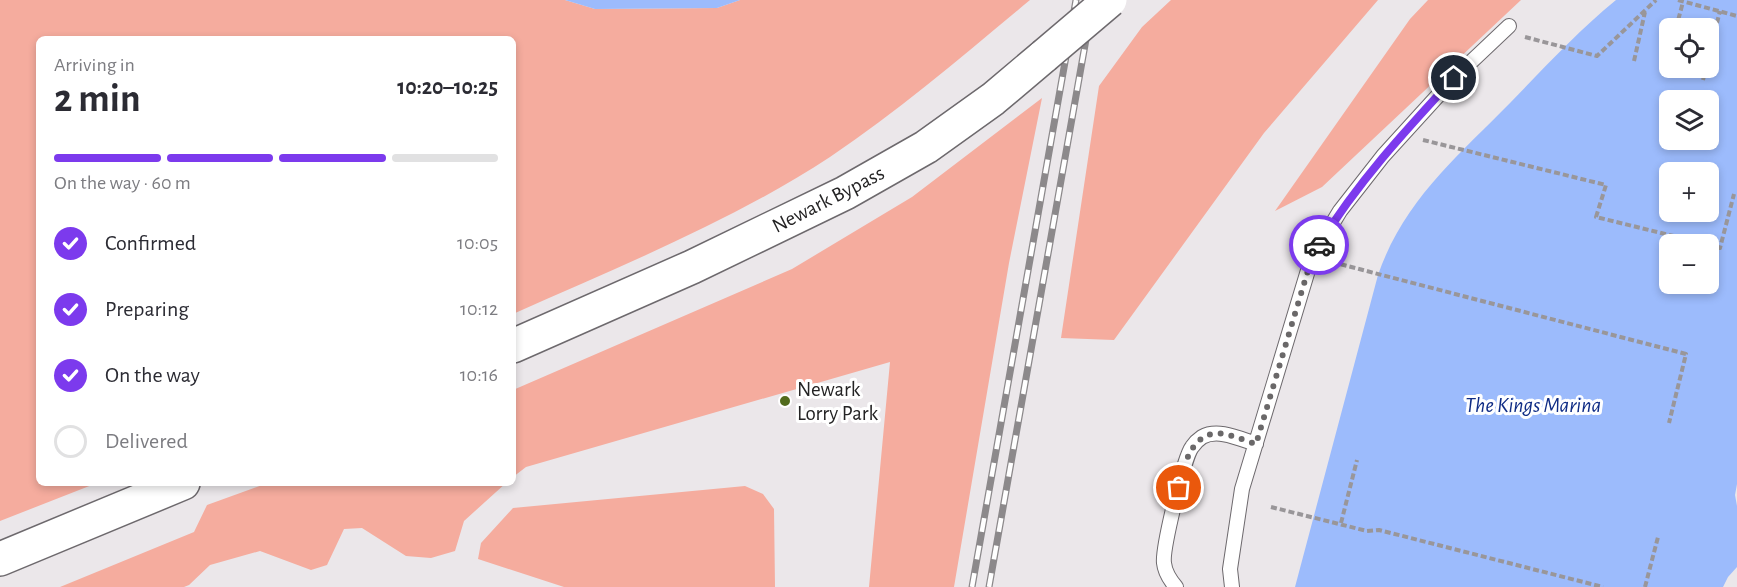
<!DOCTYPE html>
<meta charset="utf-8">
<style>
body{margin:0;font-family:"Alegreya Sans",sans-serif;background:#f7f7f7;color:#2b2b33;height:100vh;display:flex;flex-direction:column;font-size:22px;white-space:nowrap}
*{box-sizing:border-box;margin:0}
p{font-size:20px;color:#7c7c81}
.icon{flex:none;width:33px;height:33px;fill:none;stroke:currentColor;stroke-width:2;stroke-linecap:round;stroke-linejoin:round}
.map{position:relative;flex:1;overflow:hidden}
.side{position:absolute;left:36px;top:36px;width:480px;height:450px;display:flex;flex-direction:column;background:#fff;border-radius:9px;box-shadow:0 3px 9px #0003}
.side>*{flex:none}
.controls{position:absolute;left:1659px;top:18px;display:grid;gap:12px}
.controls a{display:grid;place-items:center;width:60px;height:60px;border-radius:9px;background:#fff;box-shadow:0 3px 9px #0003;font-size:30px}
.pin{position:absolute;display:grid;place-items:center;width:51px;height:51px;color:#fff;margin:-26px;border:3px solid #fff;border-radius:50%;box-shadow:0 2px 6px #0007}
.courier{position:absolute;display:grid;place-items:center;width:60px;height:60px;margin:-30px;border:4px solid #7c3aed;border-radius:50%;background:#fff;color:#222;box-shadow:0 2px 8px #0007}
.headline em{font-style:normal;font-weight:600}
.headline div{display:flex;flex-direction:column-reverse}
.headline{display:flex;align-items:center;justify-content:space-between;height:102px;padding:0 18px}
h1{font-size:39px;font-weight:600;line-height:45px}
.bar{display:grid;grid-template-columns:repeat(4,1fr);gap:9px 6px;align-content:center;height:72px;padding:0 18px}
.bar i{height:8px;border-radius:4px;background:#e1e1e2}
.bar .selected{background:#7c3aed}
.bar p{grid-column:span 4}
ol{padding:0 18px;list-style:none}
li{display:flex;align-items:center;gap:18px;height:66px}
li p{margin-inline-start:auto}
li .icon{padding:6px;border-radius:50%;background:#7c3aed;color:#fff;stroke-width:4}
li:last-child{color:#7c7c81}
li i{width:33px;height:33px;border:3px solid #e1e1e2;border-radius:50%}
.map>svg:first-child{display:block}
.green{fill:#f5ac9e}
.water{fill:#9cbbfc;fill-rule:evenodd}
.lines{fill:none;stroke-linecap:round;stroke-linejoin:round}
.lane-casing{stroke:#6d696d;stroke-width:16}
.highway-casing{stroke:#6d696d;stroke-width:36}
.path{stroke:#999699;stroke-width:4;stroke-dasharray:6 3;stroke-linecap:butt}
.lane{stroke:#fff;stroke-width:14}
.highway{stroke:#fff;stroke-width:33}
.rail-casing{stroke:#8c898b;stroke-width:7}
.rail{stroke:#fff;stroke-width:4.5;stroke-dasharray:14;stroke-linecap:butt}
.highway-bridge-casing{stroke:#6d696d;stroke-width:36;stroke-linecap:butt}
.highway-bridge{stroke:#fff;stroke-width:33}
.done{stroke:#6a6869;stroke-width:6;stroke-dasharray:0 10.8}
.route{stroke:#7c3aed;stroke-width:8}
.poi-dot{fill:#526b1d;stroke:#fff;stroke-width:2}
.labels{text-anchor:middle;stroke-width:6;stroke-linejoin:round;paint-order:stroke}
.street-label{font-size:21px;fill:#242324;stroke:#fff}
.poi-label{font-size:21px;fill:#242324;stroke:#fff;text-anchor:start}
.water-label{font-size:22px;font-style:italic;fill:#0f2c85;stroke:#fff}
</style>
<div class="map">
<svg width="1737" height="587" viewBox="0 0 1737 587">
<rect width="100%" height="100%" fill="#ebe7ea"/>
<path class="green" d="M0,0h565l30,9 122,-1 23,-8h290c-65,54 -130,110 -200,157 -99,65 -210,109 -317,157v-275h-474v444h58l-97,38z
M1171,0h207l-114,133 -150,207 -53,-2 38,-252 43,-59z
M1428,0h93l-199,187 -47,24 135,-192z
M1042,98l-33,165 -55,324h-85l21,-225 -364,105 -13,10v-87l279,-121 120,-72z
M268,483h238l-42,38 -9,30 -24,7 -25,-2 -44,-28 -18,1 -17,36 -16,5 -51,-19 -50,14 -21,20 -5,2h-124l134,-55 13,-27z
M745,486l18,8 11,15 1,78h-211l-86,-28 3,-16 32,-35z"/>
<path class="water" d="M565,0h175l-23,8 -122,1z
M1616,0h121v484l-2,11 2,11v61l-9,10 -5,10h-428l83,-312c26,-75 79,-118 133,-173 34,-35 67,-71 105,-102zM1670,28h38v40h-38zM1670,100h38v40h-38zM1708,172v40h-38v-40zM1670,244h38v40h-38z"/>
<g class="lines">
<defs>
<path id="lane" d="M1176,587c-6,-7 -11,-14 -12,-24 -2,-13 20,-106 28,-116 2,-3 7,-8 10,-10 16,-9 38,2 54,7
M1232,587l-2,-18 12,-80 70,-232 28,-46 43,-55 71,-78 55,-52"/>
<path id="highway" d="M513,346l179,-79 153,-74 81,-46 67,-48 51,-43
M0,559l183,-76"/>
</defs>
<use href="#lane" class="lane-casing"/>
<use href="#highway" class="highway-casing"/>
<path class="path" d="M1678,0l59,16
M1676,28l7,-26
M1525,37l72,19 59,-56
M1708,58l12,-47
M1634,61l11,-49
M1664,68l6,-18
M1703,80l3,-12
M1423,140l183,45 -10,32 110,27
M1708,245l12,3 14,-54
M1332,262l354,92 -17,69
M1271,507l96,24 12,-1 224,57
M1341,523l16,-63
M1645,587l13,-50"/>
<use href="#lane" class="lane"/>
<use href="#highway" class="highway"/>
<defs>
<path id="rail" d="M972,587l104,-587
M989,587l104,-587"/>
</defs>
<use href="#rail" class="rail-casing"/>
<use href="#rail" class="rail"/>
<defs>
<path id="highway-bridge" d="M1044,56l66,-56"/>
</defs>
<use href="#highway-bridge" class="highway-bridge-casing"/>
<use href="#highway-bridge" class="highway-bridge"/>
</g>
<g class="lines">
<path class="done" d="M1179,488c5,-24 13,-59 45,-54 11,2 22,7 32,10l56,-187 7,-12"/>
<path class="route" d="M1319,245c38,-62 86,-114 135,-167"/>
</g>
<circle class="poi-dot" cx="785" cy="401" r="6"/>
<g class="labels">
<g class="street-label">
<text transform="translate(828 199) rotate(-27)" y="7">Newark Bypass</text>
</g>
<g class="poi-label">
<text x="797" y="396">Newark<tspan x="797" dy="24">Lorry Park</tspan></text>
</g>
<g class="water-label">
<text x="1533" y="412">The Kings Marina</text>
</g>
</g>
</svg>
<div class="controls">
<a><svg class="icon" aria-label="locate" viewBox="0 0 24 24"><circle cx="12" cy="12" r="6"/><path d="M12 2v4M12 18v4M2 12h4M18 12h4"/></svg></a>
<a><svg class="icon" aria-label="layers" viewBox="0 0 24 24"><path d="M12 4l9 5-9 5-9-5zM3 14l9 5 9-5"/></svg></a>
<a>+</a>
<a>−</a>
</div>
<div class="pin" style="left:1179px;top:488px;background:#ea580c"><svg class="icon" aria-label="bag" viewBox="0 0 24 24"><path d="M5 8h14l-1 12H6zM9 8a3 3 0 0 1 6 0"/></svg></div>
<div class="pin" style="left:1454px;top:78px;background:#1f2937"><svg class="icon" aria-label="home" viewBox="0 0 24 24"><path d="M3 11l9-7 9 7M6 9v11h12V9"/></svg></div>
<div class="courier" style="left:1319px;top:245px"><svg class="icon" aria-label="car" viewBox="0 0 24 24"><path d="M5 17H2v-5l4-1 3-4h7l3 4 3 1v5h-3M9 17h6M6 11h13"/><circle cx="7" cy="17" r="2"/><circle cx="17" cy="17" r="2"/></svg></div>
<section class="side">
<div class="headline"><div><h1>2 min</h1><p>Arriving in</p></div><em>10:20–10:25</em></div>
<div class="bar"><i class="selected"></i><i class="selected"></i><i class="selected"></i><i></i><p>On the way · 60 m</p></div>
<ol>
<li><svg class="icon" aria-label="check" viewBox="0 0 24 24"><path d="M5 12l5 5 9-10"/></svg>Confirmed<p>10:05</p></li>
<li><svg class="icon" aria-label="check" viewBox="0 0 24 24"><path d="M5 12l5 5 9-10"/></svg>Preparing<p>10:12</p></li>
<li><svg class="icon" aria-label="check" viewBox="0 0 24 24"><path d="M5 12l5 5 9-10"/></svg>On the way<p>10:16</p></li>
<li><i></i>Delivered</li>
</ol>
</section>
</div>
